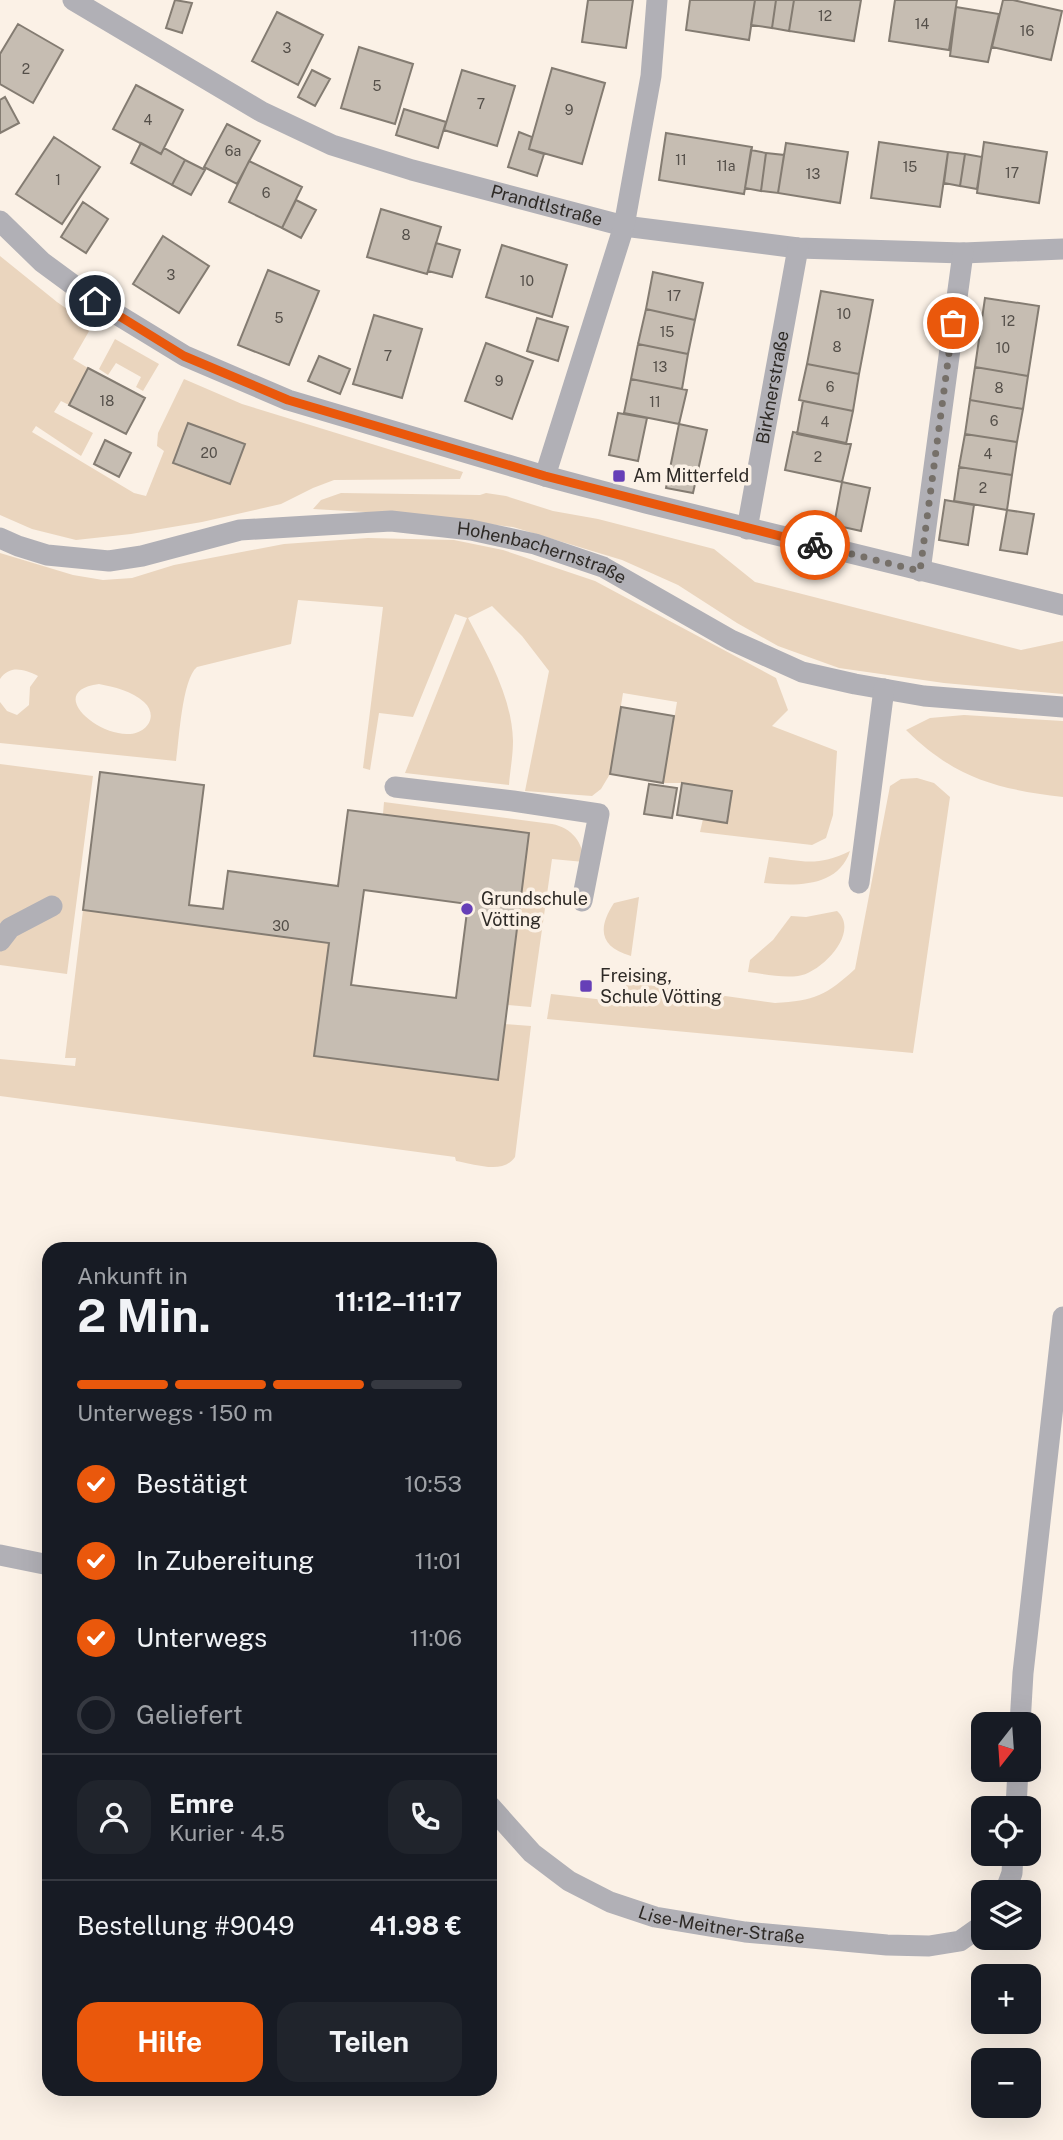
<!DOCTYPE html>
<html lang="de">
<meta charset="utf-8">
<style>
body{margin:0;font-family:"Public Sans",sans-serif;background:#20242c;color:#f1f3f6;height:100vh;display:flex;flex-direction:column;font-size:26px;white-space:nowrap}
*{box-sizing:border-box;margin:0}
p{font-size:23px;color:#9ea1a6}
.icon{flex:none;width:38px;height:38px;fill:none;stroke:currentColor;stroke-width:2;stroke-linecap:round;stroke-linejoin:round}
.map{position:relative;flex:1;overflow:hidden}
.panel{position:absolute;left:42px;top:1242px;width:455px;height:854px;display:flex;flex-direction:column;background:#171b24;border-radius:21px;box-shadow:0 7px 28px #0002}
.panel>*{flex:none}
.needle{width:46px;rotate:197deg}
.buttons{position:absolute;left:971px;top:1712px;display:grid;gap:14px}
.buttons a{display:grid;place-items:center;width:70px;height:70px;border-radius:14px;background:#171b24;box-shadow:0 7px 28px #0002;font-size:35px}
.pin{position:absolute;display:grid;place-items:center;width:60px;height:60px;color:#fff;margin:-30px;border:4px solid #fff;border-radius:50%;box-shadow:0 2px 7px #0007}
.courier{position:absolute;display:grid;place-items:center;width:70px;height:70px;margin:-35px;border:5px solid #ea580c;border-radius:50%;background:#fff;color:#222;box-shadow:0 2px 9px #0007}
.summary em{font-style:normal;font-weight:700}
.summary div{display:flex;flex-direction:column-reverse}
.summary{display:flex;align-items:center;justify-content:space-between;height:119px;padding:0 35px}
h1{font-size:46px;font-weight:700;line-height:52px}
.bar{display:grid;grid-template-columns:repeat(4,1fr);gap:10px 7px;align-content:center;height:84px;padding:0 35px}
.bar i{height:9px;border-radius:5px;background:#363941}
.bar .active{background:#ea580c}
.bar p{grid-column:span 4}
.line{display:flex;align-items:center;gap:18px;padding:0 35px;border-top:2px solid #363941}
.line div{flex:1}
.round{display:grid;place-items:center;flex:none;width:74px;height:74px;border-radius:21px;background:#20242c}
ol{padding:0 35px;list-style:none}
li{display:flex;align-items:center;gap:21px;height:77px}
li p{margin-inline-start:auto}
li .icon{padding:7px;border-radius:50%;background:#ea580c;color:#fff;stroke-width:4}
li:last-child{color:#9ea1a6}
li i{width:38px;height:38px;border:4px solid #363941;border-radius:50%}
.cta{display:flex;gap:14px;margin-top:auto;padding:14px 35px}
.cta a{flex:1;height:80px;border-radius:21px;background:#ea580c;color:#fff;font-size:28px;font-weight:700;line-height:80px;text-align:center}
.cta a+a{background:#20242c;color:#f1f3f6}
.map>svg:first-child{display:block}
.green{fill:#ead5be;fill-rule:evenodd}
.building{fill:#c6bdb2;stroke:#847c72;stroke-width:2;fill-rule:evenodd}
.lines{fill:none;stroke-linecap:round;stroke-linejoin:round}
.minor{stroke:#b1b0b6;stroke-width:21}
.done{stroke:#767069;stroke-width:7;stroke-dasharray:0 12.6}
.route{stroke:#ea580c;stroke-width:9}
.poi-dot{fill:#663fb7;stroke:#fbf1e6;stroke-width:2.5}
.labels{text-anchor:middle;stroke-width:7;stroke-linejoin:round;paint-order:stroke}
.number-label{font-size:14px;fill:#544f49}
.street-label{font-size:18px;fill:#2e2a26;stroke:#fbf1e6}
.poi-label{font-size:18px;fill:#2e2a26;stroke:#fbf1e6;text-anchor:start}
</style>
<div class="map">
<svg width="1063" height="2140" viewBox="0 0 1063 2140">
<rect width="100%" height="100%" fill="#fbf1e6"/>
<path class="green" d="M0,256l57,46 35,24 -19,33 15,9 -19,37 -8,-4 -7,11 39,21 -12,23 -45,-30 -4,6 102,61 12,3 18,-45 -7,-5 1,-13 26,-54 58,25 221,68 -3,7 -126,1 -21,8 -32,16 -79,18 -71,12 -55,6 -44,-11 -32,-14zM188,423l57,21 -15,40 -57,-21z
M115,339l44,25 -16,27 -7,-4 5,-10 -25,-14 -8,12 -9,-6z
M341,493l139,2 6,-2 20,3 47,15 45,8 116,30 41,33 266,68 42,-9v53l-119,-11 -105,-15 -61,-22 -41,-23 -59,-38 -56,-25 -109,-33 -97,-12 -103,-6 8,-9z
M368,538l86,2 49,10 92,31 181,97 12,32 -16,16 65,25 -4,64 -7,23 -14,7 -112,-13 3,-13 24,4 5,-31 -50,-9h-19l14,-81 -54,-9 -13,81 -9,15 -9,7 -67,-5 24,-120 -27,-35 -30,-30 -24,12c20,38 44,79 45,123 0,15 -3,30 -4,44l-104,-12 62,-155 -12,-4 -42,103 -34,-4 -9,57 -7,-2 20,-161 -85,-7 -7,44 -94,23c-15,12 -18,74 -21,94l-176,-18v-41l7,9 10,4 12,-10 1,-18 8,-11c-15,-7 -28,-11 -38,3v-126l73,22 30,5 29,-2 42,-13 110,-21zM99,684c15,3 33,7 45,18 15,14 3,32 -16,32 -33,1 -82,-43 -29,-50z
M964,715l99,6v76c-67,-8 -108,-19 -157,-67l24,-12z
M0,764l93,12 -26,198 -67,-9z
M917,778l17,5 16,14 -37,256 -366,-34 4,-25 72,8 4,-20 148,21c39,-2 52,-8 80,-34l35,-183 11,-7z
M384,802l168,22c20,4 31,18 32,38l-32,-3 -21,148 -24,-2 22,-171 -146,-20z
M850,851c-12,37 -55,35 -86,32l5,-26c33,4 49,10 81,-6z
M639,897l-8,59c-31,-9 -34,-27 -17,-53z
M83,910l246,33 -14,113 182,24 8,-56 26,2 -16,131c-12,18 -40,7 -59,4l-1,-4 -455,-61v-37l75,7 1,-8h-11z
M837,911c24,21 -16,62 -39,65 -16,2 -34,-2 -50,-4l2,-12 23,-20 18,-24 15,1z"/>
<path class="building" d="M175,0l17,3 -10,30 -16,-5z
M588,0h45l-7,48 -44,-6z
M690,0h65l-6,40 -63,-10z
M755,0h21l-4,28 -21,-3z
M776,0h18l-5,31 -17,-3z
M794,0h67l-7,41 -65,-10z
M895,0h62l-8,50 -60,-9z
M1003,0h10l49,11 -11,49 -59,-13z
M956,7l43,7 -11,48 -38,-6z
M277,12l46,23 -25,50 -46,-24z
M18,24l45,26 -30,53 -33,-19v-30z
M359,47l54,17 -18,60 -54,-16z
M552,68l53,15 -23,81 -53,-15z
M312,70l18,9 -15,27 -17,-9z
M462,70l53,16 -18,60 -53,-16z
M136,85l47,25 -22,44 -48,-25z
M5,97l14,26 -19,10v-33z
M404,109l42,13 -8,26 -42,-13z
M227,124l33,17 -23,43 -33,-17z
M519,132l13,5 -3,12 15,5 -7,22 -29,-9z
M666,133l86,14 -8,47 -85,-14z
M54,137l46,30 -38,57 -46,-30z
M879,142l69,10 -8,55 -69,-9z
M984,142l63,10 -8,51 -62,-10z
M141,143l20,11 3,-6 21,12 -13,25 -41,-22z
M786,143l62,9 -8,51 -62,-10z
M751,150l15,3 -5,38 -16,-3z
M948,152l17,2 -5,32 -16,-3z
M766,153l18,2 -6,38 -17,-2z
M965,154l17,3 -5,32 -17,-3z
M185,160l20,10 -14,25 -19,-10z
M249,161l53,26 -20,41 -53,-26z
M296,200l20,10 -15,28 -19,-10z
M83,202l25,17 -22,34 -25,-16z
M381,209l60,18 -14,47 -60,-17z
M163,236l46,30 -30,47 -46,-29z
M436,243l24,7 -8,27 -24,-6z
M502,245l65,20 -15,52 -66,-20z
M268,270l51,21 -30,74 -51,-20z
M653,272l50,11 -8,37 -49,-11z
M821,291l52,9 -14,74 -52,-10z
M985,298l54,8 -11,70 -53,-9z
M646,309l49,11 -7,34 -50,-10z
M374,315l48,14 -20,69 -49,-14z
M537,318l31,9 -10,34 -31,-10z
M486,343l47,18 -21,58 -47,-18z
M638,344l50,10 -6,35 -51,-10z
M319,356l31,13 -10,25 -32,-13z
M807,364l52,10 -6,37 -54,-11z
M975,367l53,9 -5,33 -53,-9z
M88,368l57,30 -19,36 -57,-29z
M631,379l56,11 -8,34 -55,-11z
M970,400l53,9 -6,33 -52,-8z
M803,401l50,10 -7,33 -49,-10z
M618,413l29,5 -9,43 -29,-6z
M188,423l57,21 -15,40 -57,-21z
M679,424l28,6 -14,63 -27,-5z
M793,432l58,12 -9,38 -57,-12z
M965,434l52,8 -5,33 -53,-8z
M105,440l26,13 -12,24 -25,-13z
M959,467l53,8 -5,35 -53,-9z
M842,482l28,6 -9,43 -27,-6z
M945,500l29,5 -6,40 -29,-5z
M1007,510l27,4 -7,40 -27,-4z
M621,707l53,9 -11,67 -53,-9z
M100,772l104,13 -15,120 34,4 5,-38 110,15 10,-76 181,23 -31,247 -184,-24 15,-113 -246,-33zM364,890l104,14 -12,94 -105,-13z
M682,783l50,8 -5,32 -50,-8z
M649,784l28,4 -5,30 -28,-4z"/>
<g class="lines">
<g class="minor">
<path id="s1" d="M73,0l189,112 70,33 80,25 212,56 174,22 165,5 100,-4"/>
<path d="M0,221l42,41 53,39 90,55 103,44 257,76 101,27 417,102"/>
<path d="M545,476l79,-250 27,-150 6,-76"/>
<path id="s2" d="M747,529l51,-281"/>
<path id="s3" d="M0,538l18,8 29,9 62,6 33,-5 98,-26 151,-9 80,9 64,14 68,23 128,73 71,32 53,12 69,12 139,11"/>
<path d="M920,571l43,-318"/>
<path d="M395,787l118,14 86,13 -17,87"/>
<path d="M859,883l25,-194"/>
<path d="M0,941l10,-13 42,-22"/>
<path d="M0,1555l49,10"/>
<path d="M1020,1724l3,-51 40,-356"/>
<path id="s4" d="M490,1806l42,47 37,28 41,21 45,15 90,15 142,13 42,1 31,-5 24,-17"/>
<path d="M1016,1808l2,-39"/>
<path d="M1005,1892l7,-19 1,-20"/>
</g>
</g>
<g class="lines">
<path class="done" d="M815,545l105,26 33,-248"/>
<path class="route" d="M95,301l89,55 104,44 257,76 270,69"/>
</g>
<g class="poi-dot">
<rect x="612" y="469" width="14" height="14" rx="3.5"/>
<circle cx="467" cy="909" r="7"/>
<rect x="579" y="979" width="14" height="14" rx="3.5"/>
</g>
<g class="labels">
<g class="number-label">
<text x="825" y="21">12</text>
<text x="922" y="29">14</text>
<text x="1027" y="36">16</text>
<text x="287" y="53">3</text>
<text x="26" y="74">2</text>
<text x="377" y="91">5</text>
<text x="481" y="109">7</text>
<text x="569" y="115">9</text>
<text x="148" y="125">4</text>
<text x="233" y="156">6a</text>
<text x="681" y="165">11</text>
<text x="726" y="171">11a</text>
<text x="910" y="172">15</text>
<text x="1012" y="178">17</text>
<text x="813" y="179">13</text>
<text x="58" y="185">1</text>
<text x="266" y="198">6</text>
<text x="406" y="240">8</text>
<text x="171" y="280">3</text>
<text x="527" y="286">10</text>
<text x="674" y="301">17</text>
<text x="844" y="319">10</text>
<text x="279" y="323">5</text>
<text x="1008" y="326">12</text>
<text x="667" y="337">15</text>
<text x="837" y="352">8</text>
<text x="1003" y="353">10</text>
<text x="388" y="361">7</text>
<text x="660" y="372">13</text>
<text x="499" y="386">9</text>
<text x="830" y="392">6</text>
<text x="999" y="393">8</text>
<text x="107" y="406">18</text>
<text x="655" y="407">11</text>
<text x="994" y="426">6</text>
<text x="825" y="427">4</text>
<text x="209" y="458">20</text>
<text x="988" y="459">4</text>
<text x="818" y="462">2</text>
<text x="983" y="493">2</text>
<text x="281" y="931">30</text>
</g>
<g class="street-label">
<text dy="6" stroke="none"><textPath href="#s1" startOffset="520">Prandtlstraße</textPath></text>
<text dy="6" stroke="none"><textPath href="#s2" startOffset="144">Birknerstraße</textPath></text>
<text dy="6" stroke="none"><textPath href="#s3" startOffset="553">Hohenbachernstraße</textPath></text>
<text dy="6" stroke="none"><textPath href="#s4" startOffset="270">Lise-Meitner-Straße</textPath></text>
</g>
<g class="poi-label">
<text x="633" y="482">Am Mitterfeld</text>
<text x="481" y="905">Grundschule<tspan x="481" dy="21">Vötting</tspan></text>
<text x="600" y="982">Freising,<tspan x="600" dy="21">Schule Vötting</tspan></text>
</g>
</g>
</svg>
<div class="buttons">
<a><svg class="needle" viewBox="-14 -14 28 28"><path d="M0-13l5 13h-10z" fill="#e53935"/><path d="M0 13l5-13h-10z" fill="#9ea1a6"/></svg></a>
<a><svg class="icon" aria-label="locate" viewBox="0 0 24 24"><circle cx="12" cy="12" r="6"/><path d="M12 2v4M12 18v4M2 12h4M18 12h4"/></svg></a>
<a><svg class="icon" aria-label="layers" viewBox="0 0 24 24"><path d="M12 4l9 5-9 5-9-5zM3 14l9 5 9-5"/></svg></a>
<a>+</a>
<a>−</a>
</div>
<div class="pin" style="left:953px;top:323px;background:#ea580c"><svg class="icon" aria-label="bag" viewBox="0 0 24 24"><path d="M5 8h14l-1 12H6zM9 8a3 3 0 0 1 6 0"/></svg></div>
<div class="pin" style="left:95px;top:301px;background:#1f2937"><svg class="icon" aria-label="home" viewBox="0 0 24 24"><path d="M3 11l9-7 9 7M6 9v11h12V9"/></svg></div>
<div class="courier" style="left:815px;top:545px"><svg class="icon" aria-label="bike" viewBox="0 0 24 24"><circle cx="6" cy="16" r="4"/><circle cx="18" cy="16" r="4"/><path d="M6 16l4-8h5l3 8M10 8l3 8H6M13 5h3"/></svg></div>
<section class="panel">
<div class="summary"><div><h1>2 Min.</h1><p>Ankunft in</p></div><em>11:12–11:17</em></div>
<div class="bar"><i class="active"></i><i class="active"></i><i class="active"></i><i></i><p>Unterwegs · 150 m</p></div>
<ol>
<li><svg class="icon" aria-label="check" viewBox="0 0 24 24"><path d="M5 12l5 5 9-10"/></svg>Bestätigt<p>10:53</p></li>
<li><svg class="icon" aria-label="check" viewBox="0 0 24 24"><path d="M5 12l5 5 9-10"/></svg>In Zubereitung<p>11:01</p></li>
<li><svg class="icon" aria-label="check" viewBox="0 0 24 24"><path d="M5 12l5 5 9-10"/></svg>Unterwegs<p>11:06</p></li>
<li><i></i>Geliefert</li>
</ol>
<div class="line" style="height:126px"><a class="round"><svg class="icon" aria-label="person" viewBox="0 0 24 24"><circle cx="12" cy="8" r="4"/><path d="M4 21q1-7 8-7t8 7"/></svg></a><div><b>Emre</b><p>Kurier · 4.5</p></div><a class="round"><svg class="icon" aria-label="phone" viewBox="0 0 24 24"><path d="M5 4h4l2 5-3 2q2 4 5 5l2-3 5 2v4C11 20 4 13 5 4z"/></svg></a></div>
<div class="line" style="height:91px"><div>Bestellung #9049</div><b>41.98 €</b></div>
<div class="cta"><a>Hilfe</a><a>Teilen</a></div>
</section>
</div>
